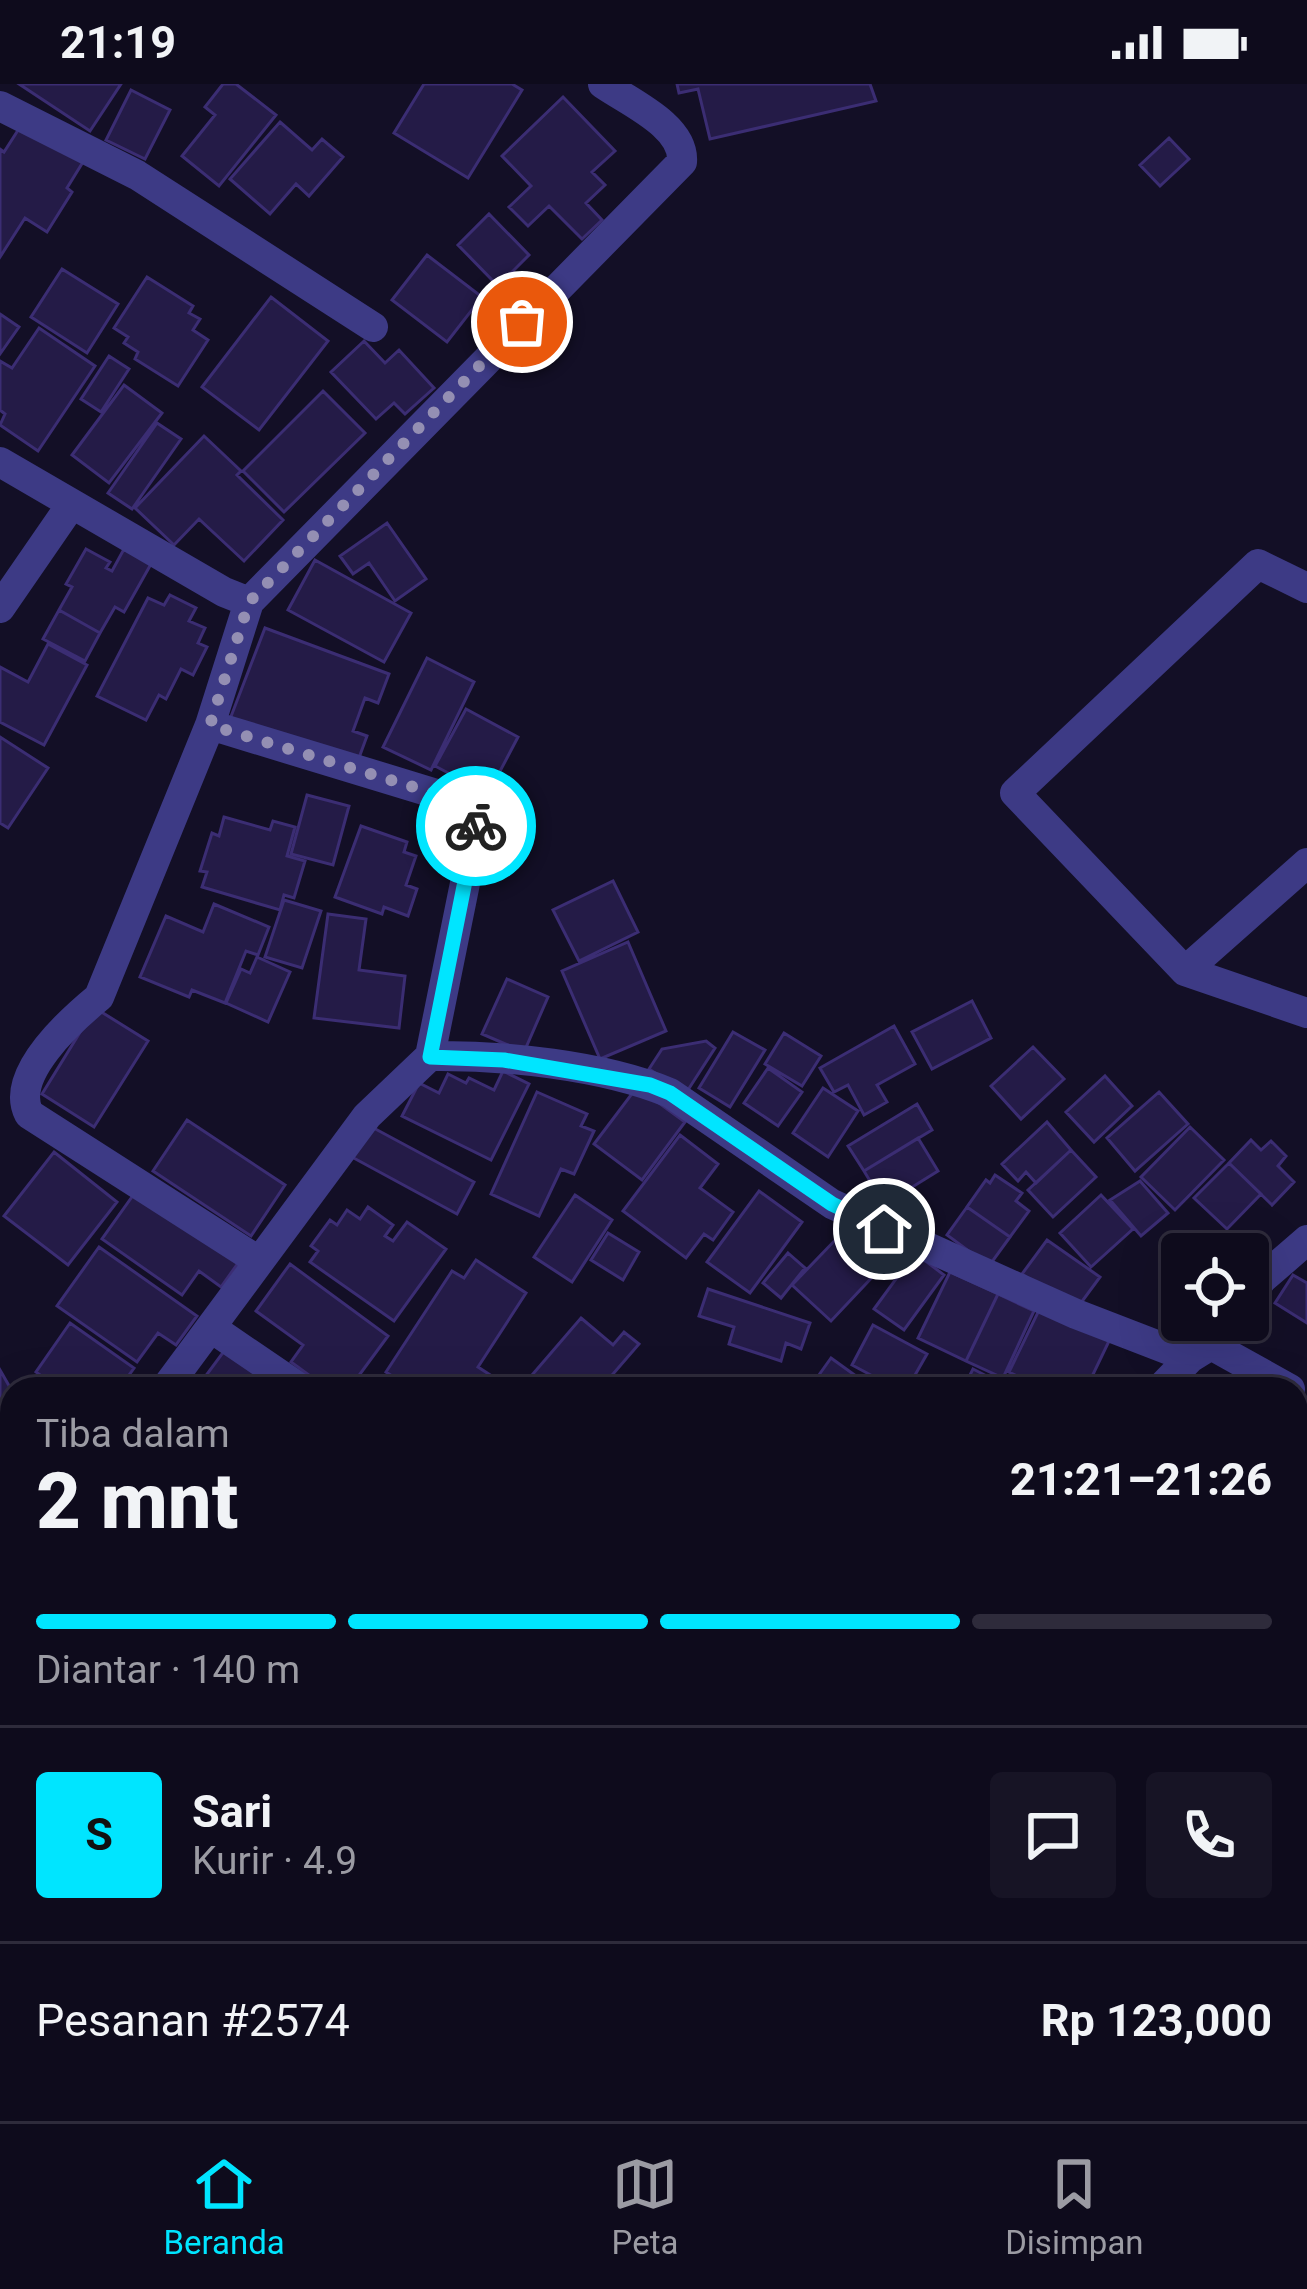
<!DOCTYPE html>
<html lang="id">
<meta charset="utf-8">
<style>
body{margin:0;font-family:Roboto,sans-serif;background:#171425;color:#f1f3f6;height:100vh;display:flex;flex-direction:column;font-size:45px;white-space:nowrap}
*{box-sizing:border-box;margin:0}
p{font-size:39px;color:#9b9ba3}
.icon{flex:none;width:66px;height:66px;fill:none;stroke:currentColor;stroke-width:2;stroke-linecap:round;stroke-linejoin:round}
.map{position:relative;flex:1;overflow:hidden}
.drawer{position:absolute;left:0px;top:1293px;width:1308px;height:744px;display:flex;flex-direction:column;background:#0e0b1c;border-radius:36px 36px 0 0;box-shadow:0 12px 48px #0002,0 0 0 3px #2e2b3b}
.drawer>*{flex:none}
.tools{position:absolute;left:1161px;top:1149px;display:grid;gap:24px}
.tools a{display:grid;place-items:center;width:108px;height:108px;border-radius:12px;background:#0e0b1c;box-shadow:0 12px 48px #0002,0 0 0 3px #2e2b3b;font-size:60px}
.pin{position:absolute;display:grid;place-items:center;width:102px;height:102px;color:#fff;margin:-51px;border:6px solid #fff;border-radius:50%;box-shadow:0 3px 12px #0007}
.courier{position:absolute;display:grid;place-items:center;width:120px;height:120px;margin:-60px;border:9px solid #00e5ff;border-radius:50%;background:#fff;color:#222;box-shadow:0 3px 15px #0007}
.overview em{font-style:normal;font-weight:800}
.overview div{display:flex;flex-direction:column-reverse}
.overview{display:flex;align-items:center;justify-content:space-between;height:204px;padding:0 36px}
h1{font-size:78px;font-weight:800;line-height:90px}
.bar{display:grid;grid-template-columns:repeat(4,1fr);gap:18px 12px;align-content:center;height:144px;padding:0 36px}
.bar i{height:15px;border-radius:9px;background:#2e2b3b}
.bar .on{background:#00e5ff}
.bar p{grid-column:span 4}
.line{display:flex;align-items:center;gap:30px;padding:0 36px;border-top:3px solid #2e2b3b}
.line div{flex:1}
.round{display:grid;place-items:center;flex:none;width:126px;height:126px;border-radius:12px;background:#171425}
.status{display:flex;justify-content:space-between;align-items:center;height:84px;padding:0 60px;background:#0e0b1c;direction:ltr}
.status svg{height:33px;fill:currentColor}
.dock{display:flex;justify-content:space-around;align-items:center;height:168px;border-top:3px solid #2e2b3b;background:#0e0b1c;font-size:33px;color:#9b9ba3}
.dock a{display:grid;justify-items:center;gap:6px}
.dock .on{color:#00e5ff}
.map>svg:first-child{display:block}
.building{fill:#241b47;stroke:#3b2d73;stroke-width:3}
.lines{fill:none;stroke-linecap:round;stroke-linejoin:round}
.street{stroke:#3d3a85;stroke-width:30}
.done{stroke:#948fb3;stroke-width:12;stroke-dasharray:0 21.6}
.route{stroke:#00e5ff;stroke-width:15}
</style>
<div class="status"><b>21:19</b><svg viewBox="0 0 49 12"><path d="M0 12V9h3v3zM5 12V6h3v6zM10 12V3h3v9zM15 12V0h3v12zM26 1h20v11H26zM47 4h2v5h-2z"/></svg></div>
<div class="map">
<svg width="1307" height="2037" viewBox="0 0 1307 2037">
<rect width="100%" height="100%" fill="#130f26"/>
<path class="building" d="M19,0h102l-31,47z
M223,0h13l40,31 -57,71 -37,-30 33,-41 -10,-8z
M424,0h88l10,6 -54,88 -74,-45z
M677,0h193l6,17 -166,38 -12,-50 -19,4z
M131,6l39,20 -25,49 -39,-19z
M563,13l52,54 -23,21 13,13 -19,18 16,17 -20,19 -33,-33 -21,20 -19,-19 22,-21 -29,-30z
M280,38l32,28 10,-11 21,18 -34,39 -13,-12 -26,30 -40,-35z
M22,40l61,38 -16,26 5,4 -25,40 -22,-14 -25,39v-108l4,3z
M1169,54l20,21 -29,27 -20,-21z
M489,130l40,41 -31,31 -40,-41z
M427,171l55,42 -35,45 -55,-42z
M62,185l56,35 -31,49 -56,-36z
M147,193l46,29 -4,7 11,6 -7,11 15,10 -30,46 -43,-27 3,-7 -14,-9 4,-6 -14,-9z
M271,213l57,44 -69,89 -57,-43z
M0,230l19,13 -19,27z
M39,244l56,38 -57,85 -38,-26 5,-11 -5,-4v-49l12,7z
M364,257l21,22 14,-13 35,38 -29,26 -11,-11 -18,16 -45,-47z
M109,272l20,13 -28,43 -20,-13z
M124,301l38,28 -53,70 -37,-28z
M323,307l42,42 -81,79 -41,-41z
M157,339l24,16 -49,70 -24,-16z
M204,352l37,35 -4,4 46,45 -39,41 -45,-42 -25,26 -39,-37z
M387,439l39,56 -31,22 -26,-38 -16,11 -13,-18z
M86,465l24,13 -4,6 6,3 12,-22 27,15 -27,48 -9,-5 -15,26 -41,-23 13,-23 -6,-3z
M315,476l96,53 -27,49 -96,-52z
M170,511l26,13 -7,13 16,7 -7,15 9,4 -14,28 -12,-6 -15,30 -7,-4 -13,25 -49,-24 51,-98 16,7z
M59,526l41,23 -15,28 -42,-22z
M265,544l124,46 -11,29 -13,-5 -12,33 14,5 -11,30 -126,-47z
M48,560l39,21 -43,80 -44,-23v-55l28,15z
M427,574l47,24 -43,88 -48,-23z
M466,625l52,28 -30,57 -53,-28z
M0,653l48,31 -40,60 -8,-5z
M307,711l42,11 -16,59 -42,-11z
M224,733l46,13 3,-9 22,6 -8,29 18,5 -11,37 -10,-3 -4,15 -78,-23 5,-15 -7,-1 12,-38 7,3z
M361,742l46,16 -3,10 12,4 -10,29 11,4 -9,27 -24,-9 -2,7 -47,-17z
M613,797l25,51 -59,29 -26,-51z
M284,816l37,11 -19,57 -37,-11z
M214,820l55,23 -11,28 -12,-4 -21,52 -33,-13 -3,7 -49,-20 26,-61 37,16z
M328,830l38,5 -7,51 46,6 -6,52 -85,-10z
M628,858l38,89 -66,28 -38,-88z
M257,873l33,15 -22,50 -42,-19 15,-34 9,4z
M507,895l41,18 -24,55 -42,-18z
M972,917l19,37 -59,31 -20,-37z
M95,924l53,33 -54,86 -52,-33z
M894,942l21,38 -38,21 10,17 -23,13 -16,-30 -14,7 -14,-24z
M733,948l32,18 -35,57 -31,-19z
M784,949l37,23 -19,30 -37,-22z
M706,957l9,7 -29,45 -37,-24 13,-20z
M1033,963l31,32 -43,40 -30,-33z
M768,984l34,24 -24,34 -34,-23z
M503,987l26,13 -38,76 -89,-44 17,-33 20,10 9,-19 18,9 3,-5 25,12z
M1105,992l27,30 -38,36 -28,-30z
M637,1003l48,35 -43,58 -48,-36z
M823,1004l35,23 -30,46 -35,-24z
M537,1008l50,22 -6,12 13,5 -20,43 -13,-5 -22,47 -48,-22z
M1159,1008l29,32 -53,47 -28,-33z
M917,1020l15,26 -68,41 -16,-25z
M187,1036l98,65 -34,51 -98,-65z
M1047,1038l24,28 -35,33 -10,-11 -8,9 -16,-17z
M368,1041l106,57 -17,32 -107,-58z
M1190,1043l34,33 -49,50 -34,-33z
M680,1051l38,29 -18,24 33,24 -20,28 -9,-6 -18,24 -63,-47z
M918,1054l20,33 -45,28 -8,-14 -9,6 -12,-20z
M1251,1056l10,10 10,-9 15,15 -8,10 16,16 -22,23 -43,-42z
M1071,1066l25,27 -43,40 -25,-27z
M54,1068l63,50 -49,63 -64,-49z
M1229,1079l32,31 -34,35 -33,-31z
M995,1091l27,18 -6,8 13,10 -19,26 -43,-30 19,-27 4,3z
M1140,1097l28,32 -27,23 -31,-36z
M139,1103l102,72 -20,28 -22,-16 -17,24 -80,-56z
M759,1107l43,31 -52,71 -43,-31z
M575,1111l37,25 -40,62 -38,-25z
M1101,1111l32,34 -42,38 -31,-34z
M368,1123l25,18 -8,11 8,5 14,-19 39,27 -52,72 -84,-59 8,-11 -7,-5 19,-26 7,5 10,-15 13,9z
M967,1123l43,30 -21,29 -42,-31z
M608,1149l31,19 -16,28 -32,-20z
M840,1151l38,36 -47,50 -39,-36z
M1047,1156l53,37 -25,34 -53,-37z
M99,1163l98,69 -21,29 -18,-12 -21,29 -80,-56z
M788,1169l17,15 -24,30 -18,-15z
M915,1169l29,22 -40,55 -30,-21z
M476,1176l50,33 -48,74 20,13 -5,9h-68l-9,-6 -4,6 -26,-17 66,-101 12,7z
M290,1180l98,72 -39,53h-21l-37,-27 12,-17 -47,-34z
M950,1188l48,22 -32,67 -48,-23z
M1293,1191l14,8v40l-32,-20z
M708,1205l102,34 -9,26 -15,-6 -5,18 -52,-17 5,-17 -35,-11z
M998,1210l36,17 -31,67 -37,-17z
M1042,1220l69,33 -25,52h-42l-35,-17z
M581,1234l32,27 11,-13 15,12 -39,45h-80z
M70,1239l64,45 -15,21h-60l-23,-17z
M873,1241l54,29 -20,35h-10l-45,-24z
M230,1259l49,36 -8,10h-75z
M831,1274l43,31h-65z
M973,1285l37,19 -47,1z
M0,1286l12,21v67l-12,7z
M1296,1326l11,8v23l-11,14z
M1296,1479l11,19v31l-11,6z
M1296,1576l5,10 6,-4v51l-11,7z
M12,1680v77l-12,6v-77z
M1296,1722h11v85h-11z
M6,1838l6,10v49l-12,6v-62z
M1307,1863v51l-11,3v-51z
M12,1909v47l-12,-21v-19z
M1307,1919v72l-11,3v-45l8,-3 -7,-24z
M1307,2004v33h-6l-5,-29z
M12,2013v12h17l5,12h-34v-18z
M88,2025h87l-22,12h-58z
M305,2025h40l5,12h-71z
M567,2025h61l4,12h-61z
M631,2025h42l4,12h-41z
M679,2025h81l-33,12h-44z
M825,2025h49l4,12h-48z
M877,2025h34l4,12h-34z
M915,2025h42l3,12h-41z
M1002,2025h7l4,12h-41z"/>
<g class="lines">
<path class="street" d="M0,22l137,69 236,152
M0,378l224,130 25,10 433,-440c3,-36 -53,-60 -79,-78
M249,518l-39,123 -111,272c-28,23 -90,78 -70,117l228,146
M0,524l71,-103
M210,641l243,74h13l12,20 -48,237
M1307,779l-122,108 122,42
M1185,887l-170,-178 243,-229 49,24
M1248,1213l14,-18 45,-39
M213,1245l88,60
M165,1305l202,-273 63,-60c73,-1 173,9 240,37l162,111 244,110 114,44
M1160,1305l30,-31 21,-13 79,44
M0,1468l12,-8
M1296,1566l11,-6
M0,1621l12,21
M1296,1860l11,-3
M223,2025l8,12
M1052,2025l5,12
M1233,2025l4,12
M467,2037l34,-12
M1143,2037l56,-12"/>
</g>
<g class="lines">
<path class="done" d="M476,742l2,-7 -12,-20h-13l-243,-74 39,-123 273,-280"/>
<path class="route" d="M476,742l-46,231 74,3 146,25 20,8 162,111 52,25"/>
</g>
</svg>
<div class="tools">
<a><svg class="icon" aria-label="locate" viewBox="0 0 24 24"><circle cx="12" cy="12" r="6"/><path d="M12 2v4M12 18v4M2 12h4M18 12h4"/></svg></a>
</div>
<div class="pin" style="left:522px;top:238px;background:#ea580c"><svg class="icon" aria-label="bag" viewBox="0 0 24 24"><path d="M5 8h14l-1 12H6zM9 8a3 3 0 0 1 6 0"/></svg></div>
<div class="pin" style="left:884px;top:1145px;background:#1f2937"><svg class="icon" aria-label="home" viewBox="0 0 24 24"><path d="M3 11l9-7 9 7M6 9v11h12V9"/></svg></div>
<div class="courier" style="left:476px;top:742px"><svg class="icon" aria-label="bike" viewBox="0 0 24 24"><circle cx="6" cy="16" r="4"/><circle cx="18" cy="16" r="4"/><path d="M6 16l4-8h5l3 8M10 8l3 8H6M13 5h3"/></svg></div>
<section class="drawer">
<div class="overview"><div><h1>2 mnt</h1><p>Tiba dalam</p></div><em>21:21–21:26</em></div>
<div class="bar"><i class="on"></i><i class="on"></i><i class="on"></i><i></i><p>Diantar · 140 m</p></div>
<div class="line" style="height:216px"><b class="round" style="background:#00e5ff;color:#111">S</b><div><b>Sari</b><p>Kurir · 4.9</p></div><a class="round"><svg class="icon" aria-label="chat" viewBox="0 0 24 24"><path d="M4 5h16v11H9l-5 4z"/></svg></a><a class="round"><svg class="icon" aria-label="phone" viewBox="0 0 24 24"><path d="M5 4h4l2 5-3 2q2 4 5 5l2-3 5 2v4C11 20 4 13 5 4z"/></svg></a></div>
<div class="line" style="height:156px"><div>Pesanan #2574</div><b>Rp 123,000</b></div>
</section>
</div>
<nav class="dock">
<a class="on"><svg class="icon" aria-label="home" viewBox="0 0 24 24"><path d="M3 11l9-7 9 7M6 9v11h12V9"/></svg>Beranda</a>
<a><svg class="icon" aria-label="map" viewBox="0 0 24 24"><path d="M3 6l6-2 6 2 6-2v14l-6 2-6-2-6 2zM9 4v14M15 6v14"/></svg>Peta</a>
<a><svg class="icon" aria-label="saved" viewBox="0 0 24 24"><path d="M7 4h10v16l-5-4-5 4z"/></svg>Disimpan</a>
</nav>
